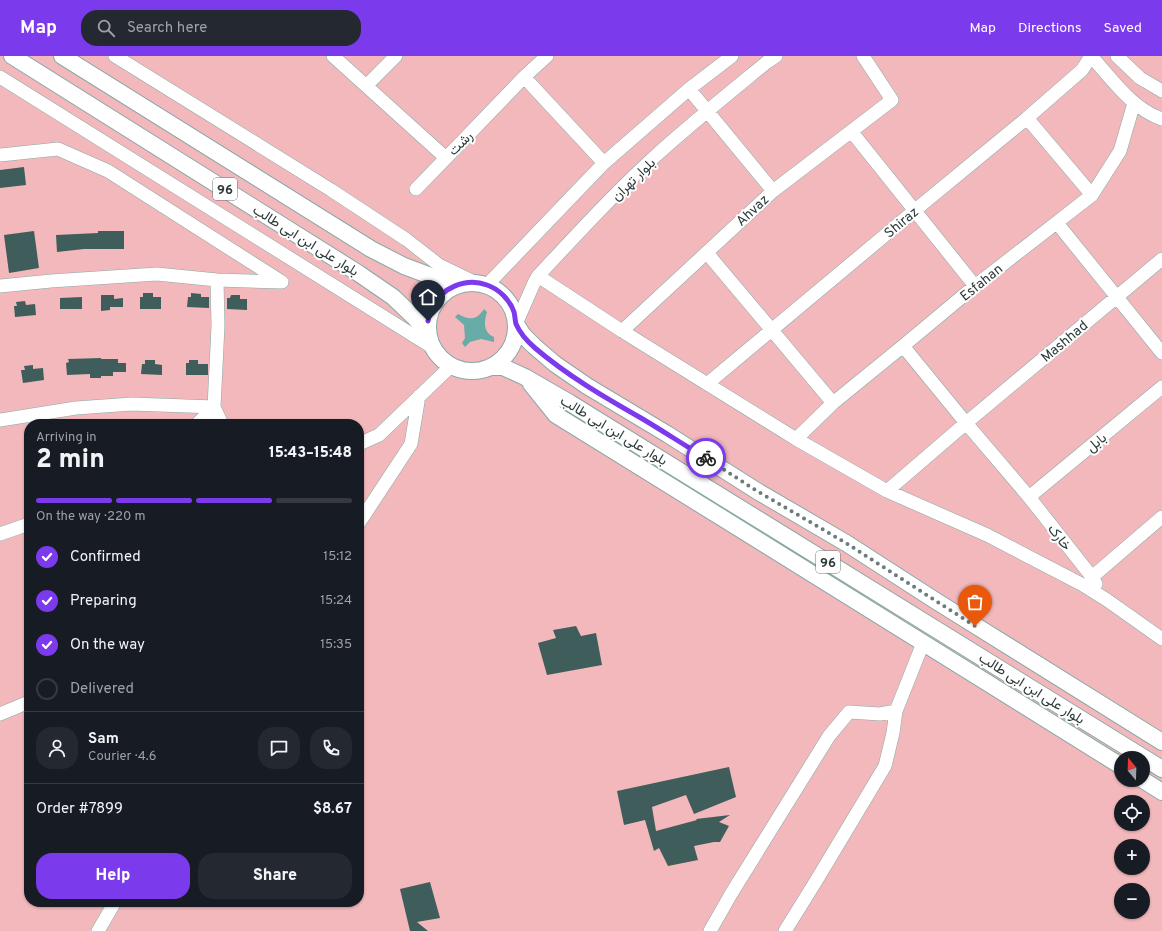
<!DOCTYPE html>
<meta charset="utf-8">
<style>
body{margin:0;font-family:Overpass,Vazirmatn,sans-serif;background:#242831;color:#f1f3f6;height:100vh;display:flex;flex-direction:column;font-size:15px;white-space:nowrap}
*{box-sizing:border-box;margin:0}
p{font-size:13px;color:#9ea1a6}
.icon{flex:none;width:22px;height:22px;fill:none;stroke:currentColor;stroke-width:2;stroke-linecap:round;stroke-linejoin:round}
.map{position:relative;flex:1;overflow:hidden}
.details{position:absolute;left:24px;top:363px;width:340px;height:488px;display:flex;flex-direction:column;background:#171b24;border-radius:16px;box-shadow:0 1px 3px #0004}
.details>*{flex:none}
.needle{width:26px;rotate:341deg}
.tools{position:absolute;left:1114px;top:695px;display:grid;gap:8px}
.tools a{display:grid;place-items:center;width:36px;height:36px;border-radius:50%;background:#171b24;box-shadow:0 1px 3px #0004;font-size:20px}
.pin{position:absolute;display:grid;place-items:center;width:34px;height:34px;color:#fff;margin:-41px -17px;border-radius:50% 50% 50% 0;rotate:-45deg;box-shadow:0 0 4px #0007}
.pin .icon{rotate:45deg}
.courier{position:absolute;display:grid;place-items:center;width:40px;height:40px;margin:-20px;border:3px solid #7c3aed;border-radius:50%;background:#fff;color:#222;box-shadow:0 1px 5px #0007}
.headline em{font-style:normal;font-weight:800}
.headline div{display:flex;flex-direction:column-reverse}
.headline{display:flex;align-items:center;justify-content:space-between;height:68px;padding:0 12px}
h1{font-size:26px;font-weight:800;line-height:30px}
.bar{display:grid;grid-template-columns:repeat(4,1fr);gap:6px 4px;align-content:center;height:48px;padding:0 12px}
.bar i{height:5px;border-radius:3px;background:#363941}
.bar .active{background:#7c3aed}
.bar p{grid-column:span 4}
.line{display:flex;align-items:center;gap:10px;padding:0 12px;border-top:1px solid #363941}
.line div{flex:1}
.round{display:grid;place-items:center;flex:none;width:42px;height:42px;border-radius:16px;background:#242831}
ol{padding:0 12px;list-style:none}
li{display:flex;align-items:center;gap:12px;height:44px}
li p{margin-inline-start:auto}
li .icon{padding:4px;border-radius:50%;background:#7c3aed;color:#fff;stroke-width:4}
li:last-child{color:#9ea1a6}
li i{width:22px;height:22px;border:2px solid #363941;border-radius:50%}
.action{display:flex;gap:8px;margin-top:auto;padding:8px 12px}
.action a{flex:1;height:46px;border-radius:16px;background:#7c3aed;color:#fff;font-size:16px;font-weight:800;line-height:46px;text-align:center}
.action a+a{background:#242831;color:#f1f3f6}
header{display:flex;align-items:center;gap:24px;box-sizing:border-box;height:56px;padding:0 20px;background:#7c3aed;color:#fff}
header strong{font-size:19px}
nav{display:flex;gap:22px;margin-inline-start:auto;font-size:14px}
.search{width:280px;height:36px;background:#242831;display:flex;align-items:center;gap:10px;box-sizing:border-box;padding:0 14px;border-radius:16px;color:#9ea1a6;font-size:15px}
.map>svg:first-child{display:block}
.green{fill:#f3b8bc;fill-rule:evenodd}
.water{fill:#68aca8}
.building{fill:#3f5d5b}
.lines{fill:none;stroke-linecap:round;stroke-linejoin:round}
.minor-casing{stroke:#89a9a7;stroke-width:14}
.major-casing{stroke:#89a9a7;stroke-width:18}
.minor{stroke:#fff;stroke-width:13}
.major{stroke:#fff;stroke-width:16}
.done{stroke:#687d7c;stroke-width:4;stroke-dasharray:0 7.2}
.route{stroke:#7c3aed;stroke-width:5}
.labels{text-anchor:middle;stroke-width:4;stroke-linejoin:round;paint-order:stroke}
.shield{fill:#fefefe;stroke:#6b7574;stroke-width:1}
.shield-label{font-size:13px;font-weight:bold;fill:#2c3a39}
.street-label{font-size:14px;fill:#2c3a39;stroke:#fefefe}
</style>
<header>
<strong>Map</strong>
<div class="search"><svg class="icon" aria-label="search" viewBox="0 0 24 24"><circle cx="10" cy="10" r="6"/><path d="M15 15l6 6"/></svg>Search here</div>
<nav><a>Map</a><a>Directions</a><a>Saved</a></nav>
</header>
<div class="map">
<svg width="1162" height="875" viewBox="0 0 1162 875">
<rect width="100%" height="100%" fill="#d8f9f7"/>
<path class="green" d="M0,0h1162v875h-1162zM29,368h330v478h-330zM1121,702h22v22h-22zM1121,746h22v22h-22zM1121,790h22v22h-22zM1121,834h22v22h-22z"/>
<path class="water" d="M484,253l3,3c-3,10 -4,20 7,25v5l-13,-3 -11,3 -5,5 -3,-4 3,-5 -1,-13 -9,-8 3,-3c11,6 18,7 26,-5z"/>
<path class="building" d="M24,111l2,18 -26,3v-18z
M34,175l5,37 -30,5 -5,-38z
M98,175h26v18h-40l-27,3 -1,-17 42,-2z
M143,237h10v4h8v12h-21v-12h3z
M191,237l10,1v3h8v11l-22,-1 1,-10h3z
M101,239h13v4l9,-1v9h-13v3l-9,1z
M231,239h9v4h7v11l-20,-1v-11h3z
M82,241v12h-22v-11z
M25,245l1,4 9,-1 1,11 -21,2 -1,-11h3l-1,-4z
M101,302v1h17v4h8v9h-13v4h-12v2h-11v-4l-23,1 -1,-12 3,-1 -1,-3z
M145,304h10v4l7,1v10l-21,-1 1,-10h3z
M189,304h9v4h10v11h-22v-12h3z
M33,309v4l10,-1 1,12 -21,3 -2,-13h4l-1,-4z
M576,570l5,10 15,-3 6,32 -55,10 -9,-32 18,-5 -3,-8z
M729,711l7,30 -42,17 -8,-19 -34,12 4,24 41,-11 -1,-1 34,-4 -11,7 10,4 -9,16h-6l-20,4 4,14 -30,6 -9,-18 -5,3 -9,-31 -21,5 -7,-34z
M430,826l10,36 -23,4 11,9h-18l-10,-42z"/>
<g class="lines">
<defs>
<path id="minor" d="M115,0l216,134 76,50 32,25 35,17
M333,0l113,102 78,-81 23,-21
M1091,0c21,23 41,53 71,63
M1117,0l23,22 22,13
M0,21l432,270
M524,21l80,86
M366,30l30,-30
M689,33l84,102
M1027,62l65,77
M851,75l124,155
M0,99l58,-6 50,22 174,111
M416,133l30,-31
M1057,167l105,130
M707,197l126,150
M538,220l84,55 174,108 91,52 100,44 96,50 24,15 55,39
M217,224l65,2
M487,229l117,-122 85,-74 43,-33
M0,230l51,-5 106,-7 60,6 1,46 -4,81 -82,-3 -56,4 -76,12
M516,268l18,-41 4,-7c37,-40 73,-79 113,-116 37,-34 77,-66 116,-98l9,-6
M622,275l151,-140 119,-91 -29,-44
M903,290l63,77 196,-164
M707,328l207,-173 113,-93 55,-48 9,-14
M197,368l17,-17 8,17
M796,383l37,-36 70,-57 72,-60 117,-91 28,-44 14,-48
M359,388l20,-9 72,-69
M887,435l79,-68 63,74 63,80
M1029,441l133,-110
M359,467l52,-79 8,-48
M0,478l29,-10
M1096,528l-4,-7 70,-60
M0,658l29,-12
M98,875l17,-29
M710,875l21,-37 98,-158 20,-24 31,2 16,-3
M785,875l31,-50 69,-115 8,-33 3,-22 27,-68"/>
<path id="major" d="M12,0l346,217 35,24 22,21 13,16
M62,0l309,193 33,17 32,12 25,6
M428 271a44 44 0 1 1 88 0a44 44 0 1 1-88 0Z
M516,268l7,11 11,11 21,18 32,22 80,48 90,57 89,52 90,58 226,141
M490,311h13l22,10 45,26 592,366
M531,328l25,31 176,109 389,242
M1143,724l19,12"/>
</defs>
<use href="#minor" class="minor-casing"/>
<use href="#major" class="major-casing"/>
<use href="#minor" class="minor"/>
<use href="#major" class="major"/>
</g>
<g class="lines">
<path class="done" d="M706,402l51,33 89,52 90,58 39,25"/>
<path class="route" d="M428,265c1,-4 2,-8 3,-12 9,-21 35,-32 56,-24 12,4 23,15 27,27 1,4 1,8 2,12 4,9 12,18 19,24 33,28 69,49 106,70 22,13 43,27 65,40"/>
</g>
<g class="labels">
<g class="shield">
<rect x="213" y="122" width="24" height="22" rx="3"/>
<rect x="816" y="495" width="24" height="22" rx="3"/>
</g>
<g class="shield-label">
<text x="225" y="138">96</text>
<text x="828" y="511">96</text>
</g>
<g class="street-label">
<text transform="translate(460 87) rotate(-45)" y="5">رشت</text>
<text transform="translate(633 123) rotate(-44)" y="5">بلوار تهران</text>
<text transform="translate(752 154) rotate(-43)" y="5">Ahvaz</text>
<text transform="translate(901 166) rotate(-40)" y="5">Shiraz</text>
<text transform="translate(306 184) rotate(32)" y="5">بلوار علی ابن ابی طالب</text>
<text transform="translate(981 226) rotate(-39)" y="5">Esfahan</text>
<text transform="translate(1064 285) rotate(-40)" y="5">Mashhad</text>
<text transform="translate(614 374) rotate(31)" y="5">بلوار علی ابن ابی طالب</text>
<text transform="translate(1096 386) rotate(-40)" y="5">بابل</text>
<text transform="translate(1060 481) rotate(52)" y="5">خارک</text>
<text transform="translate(1032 632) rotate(32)" y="5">بلوار علی ابن ابی طالب</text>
</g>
</g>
</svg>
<div class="tools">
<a><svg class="needle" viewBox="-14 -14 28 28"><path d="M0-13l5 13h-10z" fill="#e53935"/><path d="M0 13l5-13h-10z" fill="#9ea1a6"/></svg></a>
<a><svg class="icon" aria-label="locate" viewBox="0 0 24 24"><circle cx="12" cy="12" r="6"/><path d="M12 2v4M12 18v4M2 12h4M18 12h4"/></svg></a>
<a>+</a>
<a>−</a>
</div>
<div class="pin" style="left:975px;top:570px;background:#ea580c"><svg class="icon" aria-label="bag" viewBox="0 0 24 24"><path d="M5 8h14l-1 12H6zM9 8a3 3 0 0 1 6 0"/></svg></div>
<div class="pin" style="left:428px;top:265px;background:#1f2937"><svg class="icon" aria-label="home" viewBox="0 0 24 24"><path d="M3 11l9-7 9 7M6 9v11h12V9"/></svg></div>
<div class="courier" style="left:706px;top:402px"><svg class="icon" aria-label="bike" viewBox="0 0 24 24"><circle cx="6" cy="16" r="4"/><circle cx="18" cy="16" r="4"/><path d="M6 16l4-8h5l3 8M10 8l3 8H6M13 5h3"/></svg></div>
<section class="details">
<div class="headline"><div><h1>2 min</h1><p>Arriving in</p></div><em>15:43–15:48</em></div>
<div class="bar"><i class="active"></i><i class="active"></i><i class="active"></i><i></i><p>On the way · 220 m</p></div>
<ol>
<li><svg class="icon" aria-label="check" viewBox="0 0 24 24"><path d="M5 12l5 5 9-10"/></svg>Confirmed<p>15:12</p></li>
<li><svg class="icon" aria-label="check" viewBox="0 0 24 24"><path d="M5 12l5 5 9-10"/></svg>Preparing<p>15:24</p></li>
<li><svg class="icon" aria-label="check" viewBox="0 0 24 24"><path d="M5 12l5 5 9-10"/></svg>On the way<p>15:35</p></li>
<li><i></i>Delivered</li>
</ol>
<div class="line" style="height:72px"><a class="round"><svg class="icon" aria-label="person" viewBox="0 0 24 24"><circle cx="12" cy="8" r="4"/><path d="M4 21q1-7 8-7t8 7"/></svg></a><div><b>Sam</b><p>Courier · 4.6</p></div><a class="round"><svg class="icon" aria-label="chat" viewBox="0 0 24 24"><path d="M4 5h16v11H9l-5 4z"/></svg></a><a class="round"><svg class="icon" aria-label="phone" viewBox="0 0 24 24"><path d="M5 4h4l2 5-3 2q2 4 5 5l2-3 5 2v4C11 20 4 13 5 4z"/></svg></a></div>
<div class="line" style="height:52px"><div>Order #7899</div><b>$8.67</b></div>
<div class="action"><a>Help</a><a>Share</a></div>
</section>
</div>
